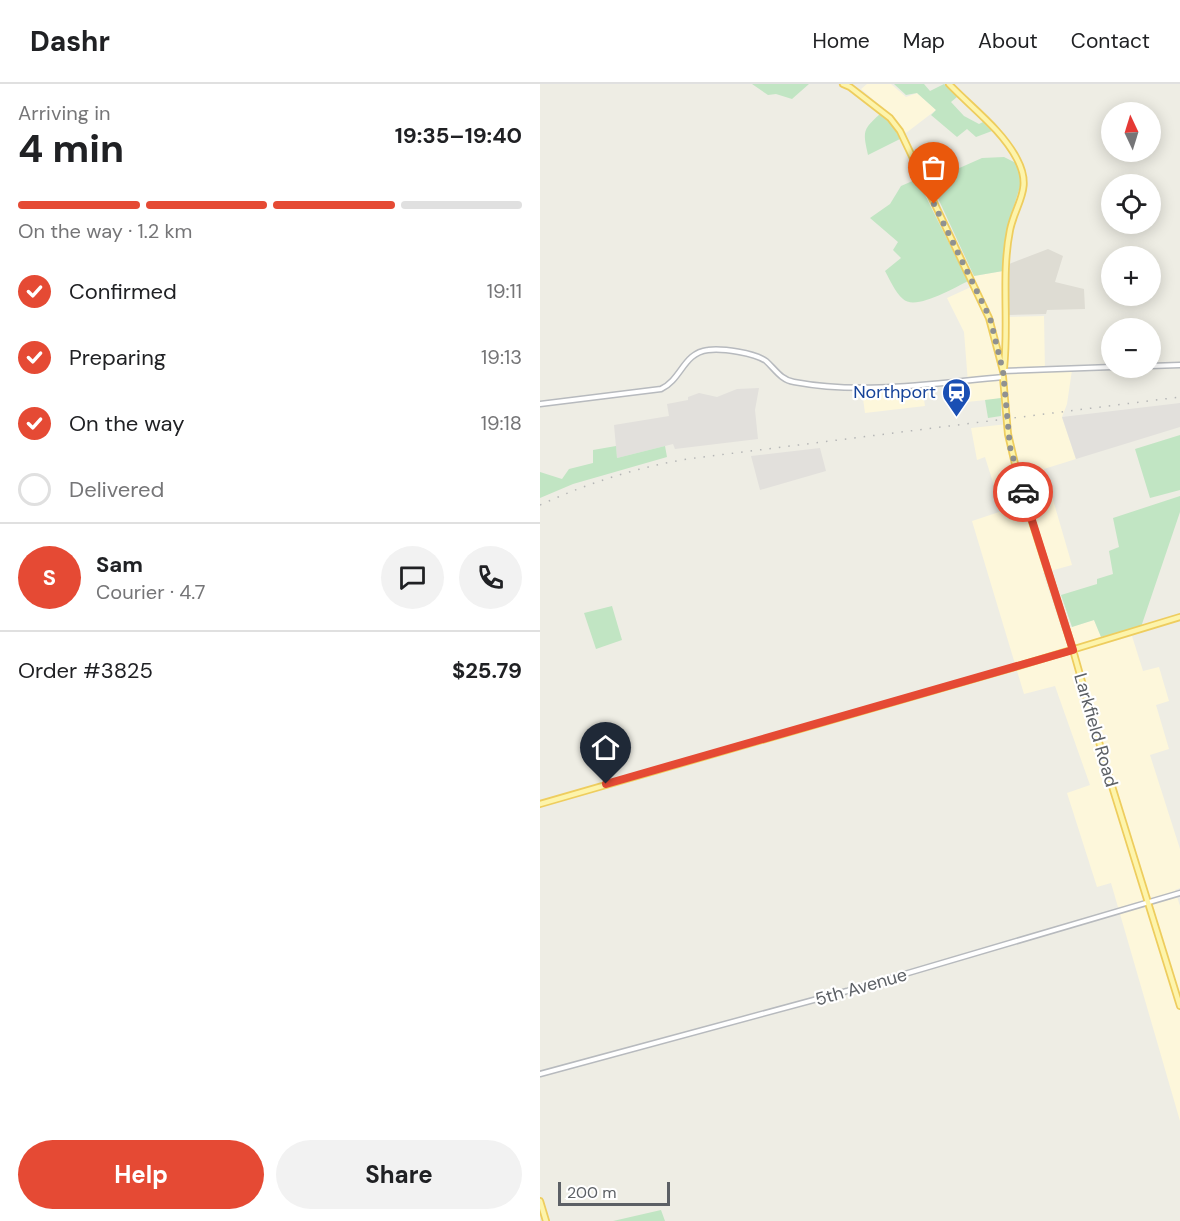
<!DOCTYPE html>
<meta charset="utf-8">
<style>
body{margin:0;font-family:"DM Sans",sans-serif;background:#f2f2f2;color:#202124;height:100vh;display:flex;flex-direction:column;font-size:22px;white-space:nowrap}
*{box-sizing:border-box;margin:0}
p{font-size:20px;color:#757577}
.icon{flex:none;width:33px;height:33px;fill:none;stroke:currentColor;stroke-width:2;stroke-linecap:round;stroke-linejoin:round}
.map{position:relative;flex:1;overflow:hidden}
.drawer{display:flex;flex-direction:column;background:#fff;width:540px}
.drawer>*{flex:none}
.needle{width:39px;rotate:356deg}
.buttons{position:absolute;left:561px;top:18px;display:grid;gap:12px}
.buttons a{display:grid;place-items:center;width:60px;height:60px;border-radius:50%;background:#fff;box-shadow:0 3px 15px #0003;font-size:30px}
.scale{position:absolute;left:18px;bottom:15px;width:112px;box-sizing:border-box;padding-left:6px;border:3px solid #5c6065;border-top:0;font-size:16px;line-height:21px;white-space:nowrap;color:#5c6065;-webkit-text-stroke:4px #fff;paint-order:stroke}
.pin{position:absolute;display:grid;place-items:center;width:51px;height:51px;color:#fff;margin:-62px -26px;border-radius:50% 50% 50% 0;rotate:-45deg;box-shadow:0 0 6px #0007}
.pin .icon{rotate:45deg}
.courier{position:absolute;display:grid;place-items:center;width:60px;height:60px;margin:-30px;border:4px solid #e54a34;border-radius:50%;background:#fff;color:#222;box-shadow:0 2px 8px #0007}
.headline em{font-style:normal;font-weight:700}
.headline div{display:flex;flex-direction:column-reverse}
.headline{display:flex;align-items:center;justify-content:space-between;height:102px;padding:0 18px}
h1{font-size:39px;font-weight:700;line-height:45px}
.bar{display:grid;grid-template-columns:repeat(4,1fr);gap:9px 6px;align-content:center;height:72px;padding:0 18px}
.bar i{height:8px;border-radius:4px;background:#e0e0e0}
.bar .current{background:#e54a34}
.bar p{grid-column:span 4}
.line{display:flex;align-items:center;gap:15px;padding:0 18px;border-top:2px solid #e0e0e0}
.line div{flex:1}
.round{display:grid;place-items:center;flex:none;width:63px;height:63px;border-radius:32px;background:#f2f2f2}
ol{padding:0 18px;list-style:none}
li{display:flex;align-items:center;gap:18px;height:66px}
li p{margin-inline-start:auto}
li .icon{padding:6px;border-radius:50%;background:#e54a34;color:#fff;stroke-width:4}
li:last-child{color:#757577}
li i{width:33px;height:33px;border:3px solid #e0e0e0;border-radius:50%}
.action{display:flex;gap:12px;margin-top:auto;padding:12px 18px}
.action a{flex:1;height:69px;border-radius:36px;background:#e54a34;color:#fff;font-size:24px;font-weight:700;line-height:69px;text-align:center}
.action a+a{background:#f2f2f2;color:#202124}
header{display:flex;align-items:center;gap:36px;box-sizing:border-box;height:84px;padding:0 30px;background:#fff;border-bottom:2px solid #e0e0e0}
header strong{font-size:28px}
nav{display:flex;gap:33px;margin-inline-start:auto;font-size:21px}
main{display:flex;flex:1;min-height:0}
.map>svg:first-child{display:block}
.commercial{fill:#fdf7db}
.industrial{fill:#e2e0dc}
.education{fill:#dedcd3}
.green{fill:#c1e5c3}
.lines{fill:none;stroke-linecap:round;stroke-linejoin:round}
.minor-casing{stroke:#b7babe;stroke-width:7}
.major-casing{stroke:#eecd5e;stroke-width:8}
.minor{stroke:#fff;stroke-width:4}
.major{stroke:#fdf4ab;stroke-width:4.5}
.rail{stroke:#b5b6b6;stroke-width:1.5;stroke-dasharray:1.5 8;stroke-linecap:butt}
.done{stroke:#8f9191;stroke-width:6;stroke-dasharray:0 10.8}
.route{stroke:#e54a34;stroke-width:8}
.labels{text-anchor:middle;stroke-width:4.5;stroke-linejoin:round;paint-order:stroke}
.transit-label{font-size:18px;fill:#164399;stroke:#fff;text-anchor:end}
.street-label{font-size:18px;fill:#5c6065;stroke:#fff}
</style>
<header>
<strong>Dashr</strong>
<nav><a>Home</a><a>Map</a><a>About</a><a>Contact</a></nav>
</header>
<main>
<section class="drawer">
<div class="headline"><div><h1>4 min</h1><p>Arriving in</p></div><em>19:35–19:40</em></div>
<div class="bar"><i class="current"></i><i class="current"></i><i class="current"></i><i></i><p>On the way · 1.2 km</p></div>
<ol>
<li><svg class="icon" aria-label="check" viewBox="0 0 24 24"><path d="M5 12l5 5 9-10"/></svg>Confirmed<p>19:11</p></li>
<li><svg class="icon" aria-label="check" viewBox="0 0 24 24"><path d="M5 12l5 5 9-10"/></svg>Preparing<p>19:13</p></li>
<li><svg class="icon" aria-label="check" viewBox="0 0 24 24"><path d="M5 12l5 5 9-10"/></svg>On the way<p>19:18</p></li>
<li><i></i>Delivered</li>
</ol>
<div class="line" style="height:108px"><b class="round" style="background:#e54a34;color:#fff">S</b><div><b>Sam</b><p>Courier · 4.7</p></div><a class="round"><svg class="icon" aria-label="chat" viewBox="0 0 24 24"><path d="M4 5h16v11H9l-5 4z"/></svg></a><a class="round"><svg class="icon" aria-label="phone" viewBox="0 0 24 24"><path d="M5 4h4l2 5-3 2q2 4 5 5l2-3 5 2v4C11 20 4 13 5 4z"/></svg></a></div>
<div class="line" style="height:78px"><div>Order #3825</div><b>$25.79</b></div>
<div class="action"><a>Help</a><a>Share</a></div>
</section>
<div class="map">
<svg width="640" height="1137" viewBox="0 0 640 1137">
<rect width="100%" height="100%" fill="#eeede4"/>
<path class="commercial" d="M327,0h24l15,13 11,-4 19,17 -30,23 -16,-19 -29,-25z
M463,187v46l41,-1 1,56 27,-2 -5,34 -5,13 14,42 -32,10 28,96 -29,8 19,57 32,-10 10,24 28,-8 11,35 16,-4 10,34 -13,4 13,44 -19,6 30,94v39l-5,2 5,16v215l-69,-238 -14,4 -30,-94 23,-8 -35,-99 -31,8 -52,-173 30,-10 -17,-54 -8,3 -6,-32 37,-4 -3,-26 -48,5 -2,-19 13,-1 -4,-51 -17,-34 24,-11 3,-11z
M382,303l3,19 -60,7 -3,-22z"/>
<path class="industrial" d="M219,304l-4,22 3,29 -83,10 -2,-5 -56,14 -3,-33 55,-9 -2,-12 21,-4v-3l11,-4 18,4 20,-8z
M640,319v24l-104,32 -14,-42z
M280,364l6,23 -66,19 -9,-34z"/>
<path class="education" d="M508,165l15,7 -8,26 29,7 1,20 -38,1 -1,4 -38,1 1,-51z"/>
<path class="green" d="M212,0h57l-17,15 -16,-5 -8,1z
M354,0h30l6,7 14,-7 13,13 -6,5 13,14 15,8 4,-2 9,9 -16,6 -9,-8 -10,8 -26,-22 5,-5 -19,-17 -11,2z
M340,30l13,12 7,13 -32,16c-5,-23 -6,-25 12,-41z
M464,73l12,6 6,17 -14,45 -5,46 -29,5 -44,-95 52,-23z
M377,95l51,102c-14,7 -53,30 -65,18 -8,-7 -13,-19 -18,-28l16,-13 -8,-8 5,-8 -28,-24 20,-14 11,-18z
M461,314v18l-13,2 -3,-18z
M640,351v55l-30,8 -15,-49z
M76,362l1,12 48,-12 2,11 -94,27 -33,14v-26l22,7 7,-10 24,-6v-13z
M640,412v16l-39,115 -40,10 -7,-17 -22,7 -11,-32 36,-11v-5l16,-5 -4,-23 10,-4 -6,-29z
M72,522l10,34 -26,9 -12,-36z
M121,1126l4,11h-52z"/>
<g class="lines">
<defs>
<path id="minor" d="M610,282l30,-1
M0,320l121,-15c21,-10 22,-36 47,-39 14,-2 47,3 58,11 9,8 15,19 28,21 69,13 141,1 209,-5v-6l109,-4
M0,990l307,-83 333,-98"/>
<path id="major" d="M303,0l7,3 40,31 10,13 89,187 14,53
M409,0c23,24 53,46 68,75 16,30 -1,43 -7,71 -9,45 -1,92 -6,138
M463,293l5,57 11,47 54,169 34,120 73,236
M0,720l472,-136 168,-51
M0,1117l6,20"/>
</defs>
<use href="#minor" class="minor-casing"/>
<use href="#major" class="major-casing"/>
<use href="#minor" class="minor"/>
<use href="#major" class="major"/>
<path class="rail" d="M0,421c48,-22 95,-37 147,-46l493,-62"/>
</g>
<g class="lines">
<path class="done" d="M394,120l56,114 13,53 7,76 13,45"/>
<path class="route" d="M66,700l467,-134 -50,-158"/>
</g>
<defs>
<symbol id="station-pin" viewBox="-11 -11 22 30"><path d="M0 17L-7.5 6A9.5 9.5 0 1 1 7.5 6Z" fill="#1a4fb4" stroke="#fff"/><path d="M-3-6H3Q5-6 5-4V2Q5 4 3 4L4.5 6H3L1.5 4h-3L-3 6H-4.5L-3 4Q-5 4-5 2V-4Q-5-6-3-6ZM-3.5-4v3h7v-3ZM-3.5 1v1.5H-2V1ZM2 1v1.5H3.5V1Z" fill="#fff"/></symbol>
</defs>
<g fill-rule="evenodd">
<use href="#station-pin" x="400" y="292" width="33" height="45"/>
</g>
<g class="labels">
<g class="transit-label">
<text x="396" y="314">Northport</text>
</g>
<g class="street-label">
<text transform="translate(556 646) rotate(74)" y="6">Larkfield Road</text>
<text transform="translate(321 903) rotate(-16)" y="6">5th Avenue</text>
</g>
</g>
</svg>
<div class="buttons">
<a><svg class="needle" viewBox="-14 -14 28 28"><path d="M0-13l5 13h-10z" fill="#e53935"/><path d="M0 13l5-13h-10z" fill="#757577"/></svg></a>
<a><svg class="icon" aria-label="locate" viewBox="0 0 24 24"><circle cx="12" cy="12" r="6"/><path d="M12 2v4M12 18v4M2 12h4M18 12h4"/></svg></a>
<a>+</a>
<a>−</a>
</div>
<div class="scale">200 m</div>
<div class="pin" style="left:394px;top:120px;background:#ea580c"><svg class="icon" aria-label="bag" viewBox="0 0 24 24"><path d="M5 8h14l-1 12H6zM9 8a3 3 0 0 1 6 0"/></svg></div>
<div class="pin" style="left:66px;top:700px;background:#1f2937"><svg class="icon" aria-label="home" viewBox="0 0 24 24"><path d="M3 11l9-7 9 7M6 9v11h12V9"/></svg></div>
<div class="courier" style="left:483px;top:408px"><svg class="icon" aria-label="car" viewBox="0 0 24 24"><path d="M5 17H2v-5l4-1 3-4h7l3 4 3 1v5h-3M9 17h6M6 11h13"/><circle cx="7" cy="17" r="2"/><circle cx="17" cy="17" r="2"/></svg></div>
</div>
</main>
